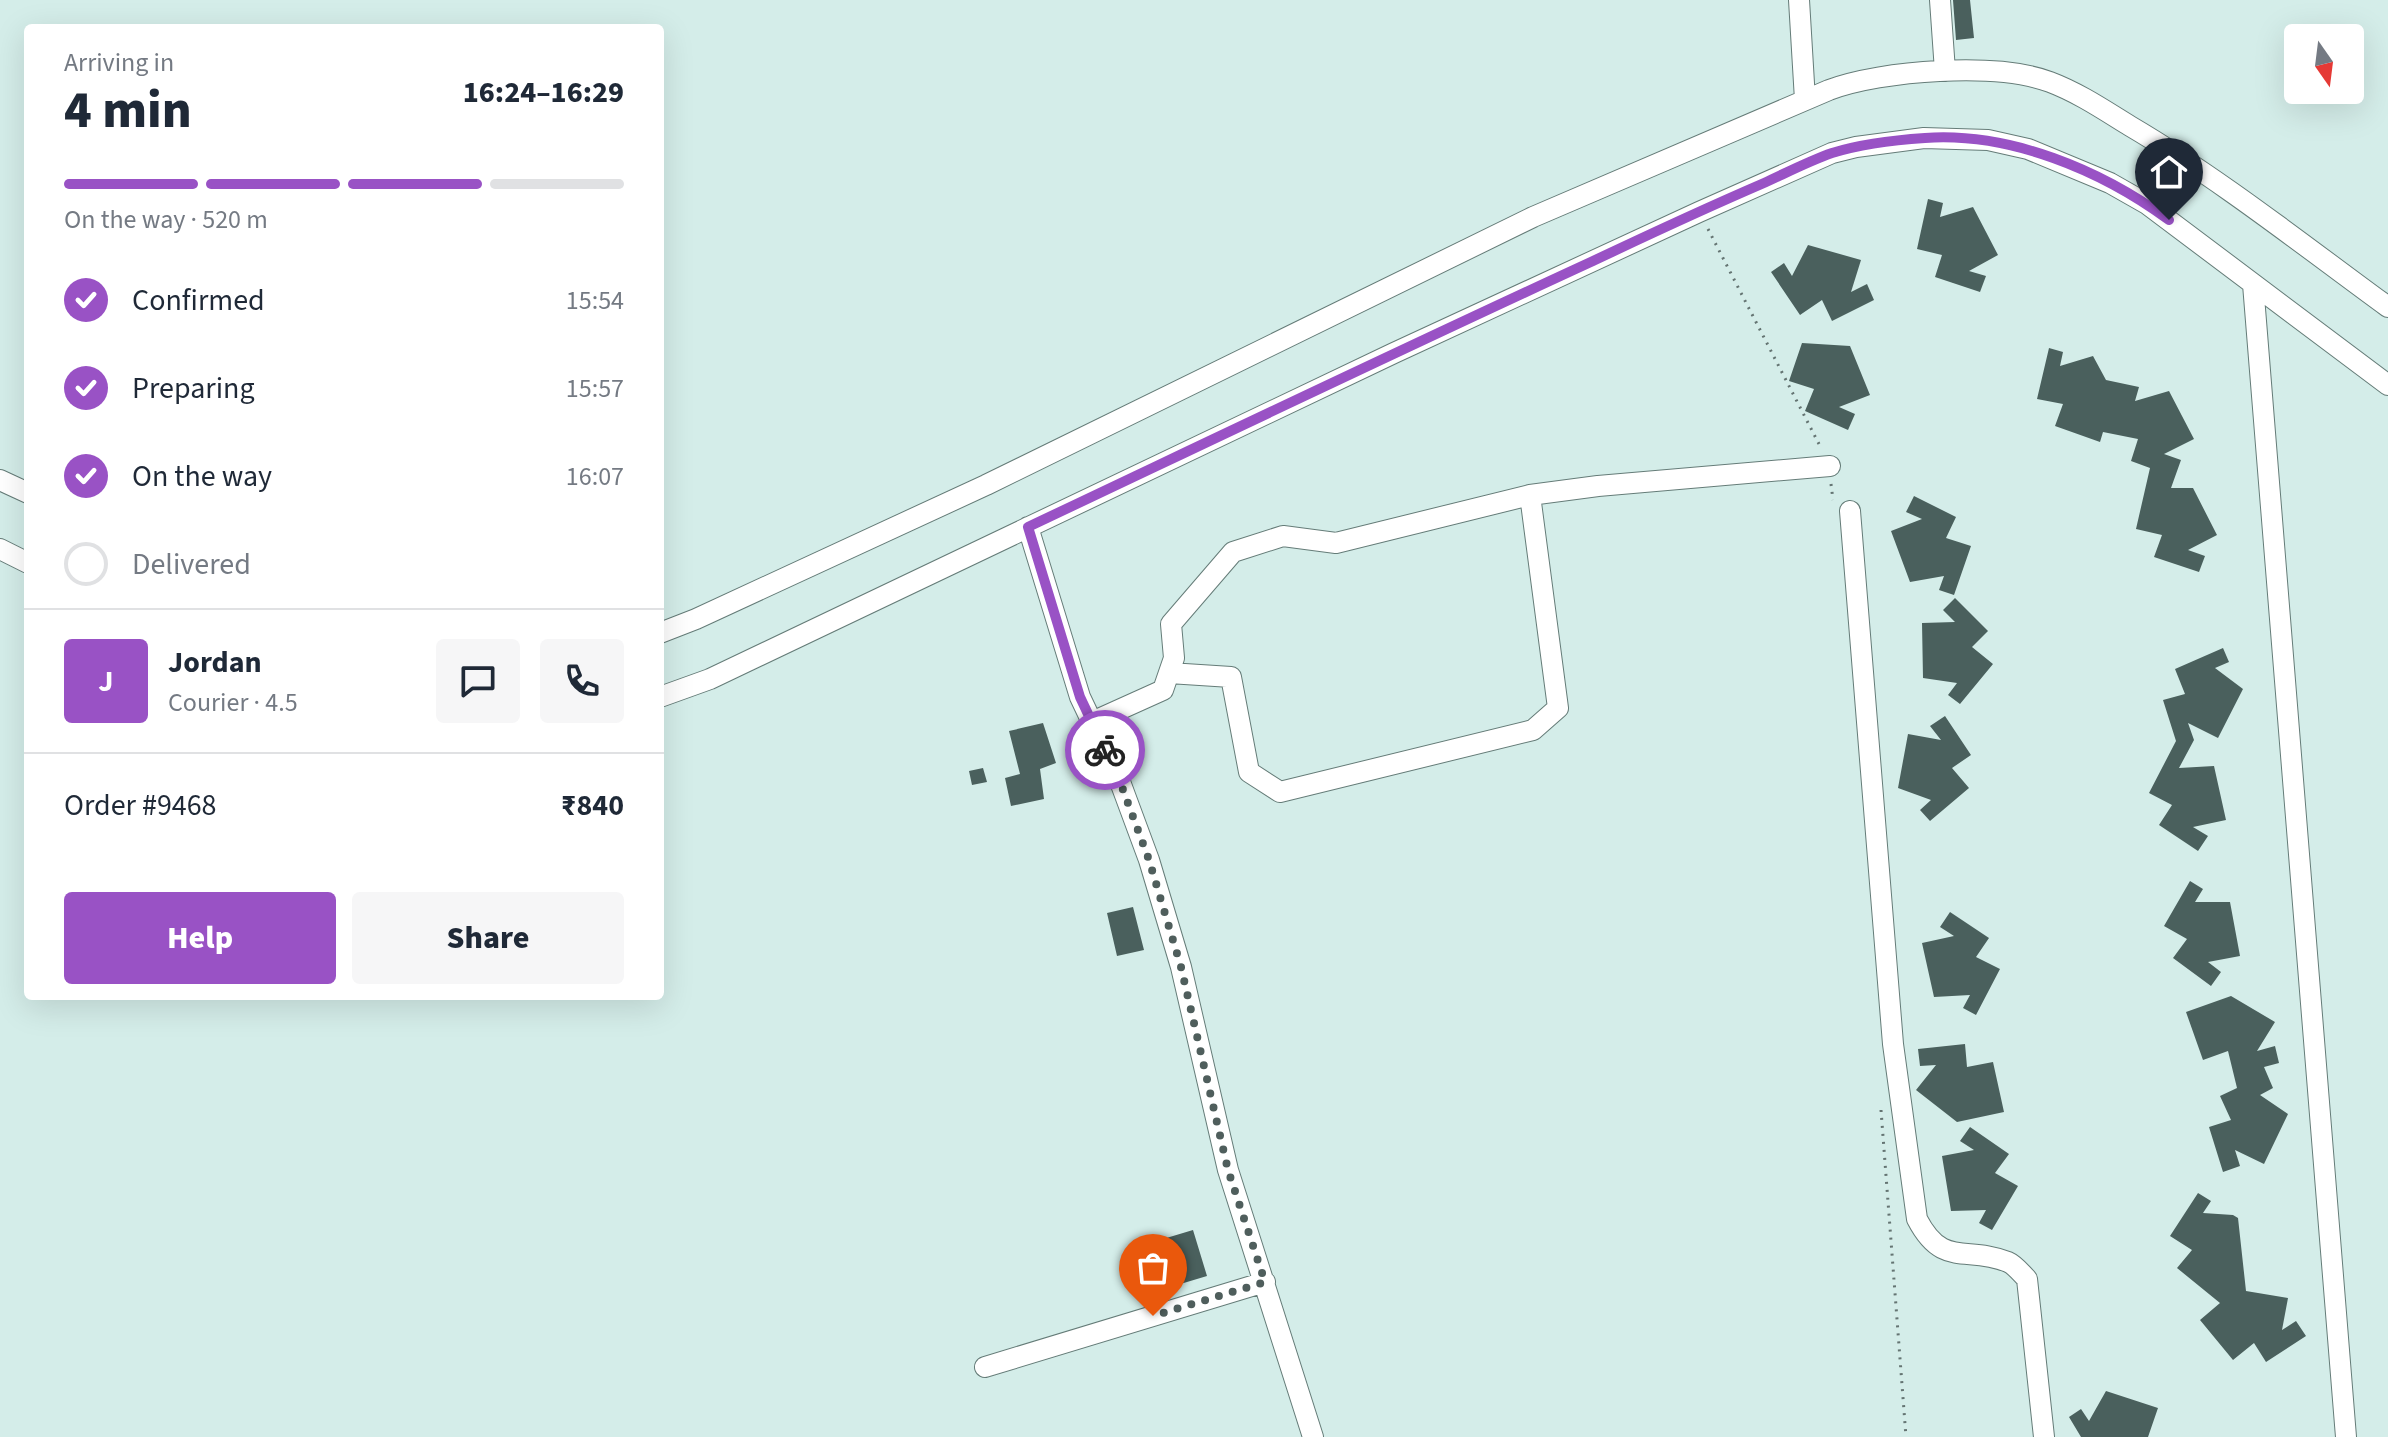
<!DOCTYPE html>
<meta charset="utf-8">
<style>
body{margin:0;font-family:"Source Sans 3",sans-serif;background:#f6f6f7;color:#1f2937;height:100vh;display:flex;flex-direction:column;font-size:30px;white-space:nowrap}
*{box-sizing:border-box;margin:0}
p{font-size:26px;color:#747a83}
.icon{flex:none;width:44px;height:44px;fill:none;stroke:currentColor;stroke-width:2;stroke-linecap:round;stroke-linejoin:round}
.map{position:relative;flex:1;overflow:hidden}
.panel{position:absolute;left:24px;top:24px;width:640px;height:976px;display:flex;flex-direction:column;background:#fff;border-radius:8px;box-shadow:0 8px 32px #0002}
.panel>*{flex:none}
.needle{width:52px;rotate:166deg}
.controls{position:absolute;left:2284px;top:24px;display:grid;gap:16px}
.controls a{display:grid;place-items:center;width:80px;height:80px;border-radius:8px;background:#fff;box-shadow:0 8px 32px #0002;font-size:40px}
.pin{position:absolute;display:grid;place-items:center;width:68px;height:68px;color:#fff;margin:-82px -34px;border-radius:50% 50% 50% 0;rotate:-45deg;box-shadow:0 0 8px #0007}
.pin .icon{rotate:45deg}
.courier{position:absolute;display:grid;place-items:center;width:80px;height:80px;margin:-40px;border:6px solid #9952c5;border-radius:50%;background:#fff;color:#222;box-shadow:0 2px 10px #0007}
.headline em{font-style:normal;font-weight:800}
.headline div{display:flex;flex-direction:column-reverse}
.headline{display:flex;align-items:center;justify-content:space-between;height:136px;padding:0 40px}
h1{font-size:52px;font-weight:800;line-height:60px}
.bar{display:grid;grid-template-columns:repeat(4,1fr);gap:12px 8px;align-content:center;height:96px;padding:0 40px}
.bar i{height:10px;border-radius:6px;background:#e0e1e3}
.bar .selected{background:#9952c5}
.bar p{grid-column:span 4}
.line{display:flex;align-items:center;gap:20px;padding:0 40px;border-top:2px solid #e0e1e3}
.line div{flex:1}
.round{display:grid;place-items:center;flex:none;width:84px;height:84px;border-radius:8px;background:#f6f6f7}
ol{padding:0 40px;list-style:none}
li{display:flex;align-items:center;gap:24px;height:88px}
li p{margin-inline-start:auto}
li .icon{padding:8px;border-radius:50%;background:#9952c5;color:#fff;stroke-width:4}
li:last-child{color:#747a83}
li i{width:44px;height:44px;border:4px solid #e0e1e3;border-radius:50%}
.action{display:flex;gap:16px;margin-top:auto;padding:16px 40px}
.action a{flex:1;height:92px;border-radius:8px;background:#9952c5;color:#fff;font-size:32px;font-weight:800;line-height:92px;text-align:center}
.action a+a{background:#f6f6f7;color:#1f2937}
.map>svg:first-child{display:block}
.building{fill:#4a605d}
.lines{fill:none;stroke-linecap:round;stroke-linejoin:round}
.street-casing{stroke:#657c78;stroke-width:22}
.path{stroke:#647472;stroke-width:3;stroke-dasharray:2 6;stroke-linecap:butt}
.street{stroke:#fff;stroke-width:20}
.done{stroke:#4f5e5c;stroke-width:8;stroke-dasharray:0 14.4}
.route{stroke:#9952c5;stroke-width:10}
</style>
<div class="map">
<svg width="2388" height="1437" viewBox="0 0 2388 1437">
<rect width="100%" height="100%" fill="#d4ede9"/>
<path class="building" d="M1953,0h17l4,38 -18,2z
M1928,199l15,4 -3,14 33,-10 25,48 -29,16 17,5 -6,16 -45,-15 7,-22 -25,-6z
M1808,245l53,15 -10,32 16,-8 7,16 -42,21 -10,-21 -22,15 -29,-43 13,-9 8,13z
M1802,343l48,3 20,49 -31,12 16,7 -7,16 -43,-19 9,-22 -25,-8z
M2049,348l14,4 -3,14 33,-10 13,24 33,7 -4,14 34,-10 25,48 -30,15 17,6 -10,28h22l24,47 -29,15 17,6 -6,16 -45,-15 8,-22 -26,-6 14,-61 -19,-7 7,-22 -35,-7 -3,10 -45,-16 8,-22 -26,-5z
M1914,496l42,21 -10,21 25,8 -17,49 -15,-5 5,-14 -34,6 -19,-51 31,-12 -16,-7z
M1955,598l33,33 -16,16 21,17 -33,40 -12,-9 9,-12 -34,-5 -1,-55 33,-1 -12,-12z
M2223,648l6,14 -14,6 28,21 -25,49 -30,-15 6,17 -15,28 35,-2 12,54 -33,7 15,9 -10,15 -39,-26 13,-20 -23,-12 27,-52 -13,-41 22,-6 -10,-25z
M1945,716l26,39 -19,13 17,20 -39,33 -10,-11 11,-10 -33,-12 10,-54 33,6 -11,-14z
M1043,723l13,40 -16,6 4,30 -33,7 -6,-28 15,-4 -11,-43z
M983,768l4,14 -15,3 -3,-14z
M2190,881l13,8 -8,13h35l10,54 -32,6 13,10 -10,14 -38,-28 14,-19 -23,-13z
M1133,907l11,43 -27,6 -10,-43z
M1950,912l39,26 -13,19 24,12 -24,46 -13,-7 7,-13 -36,2 -12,-54 32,-7 -14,-9z
M2231,996l44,26 -18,29 18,-5 4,17 -15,4 9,21 -13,7 28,19 -24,50 -29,-14 5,16 -17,6 -14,-45 22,-7 -11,-24 17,-8 -9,-37 -25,9 -17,-48z
M1965,1044l2,23 26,-5 11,50 -47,10 -41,-32 20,-25 -16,1 -2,-17z
M1970,1127l39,27 -14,19 23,13 -26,44 -13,-7 7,-13 -35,1 -9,-55 32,-6 -14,-9z
M2198,1193l13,8 -8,12 30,2 5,3 8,73 42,7 -6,32 14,-9 10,15 -40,26 -12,-19 -21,17 -33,-40 20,-17 -43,-35 15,-18 -22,-14z
M1193,1230l14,46 -40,12 -14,-46z
M2106,1391l52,17 -10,29h-67l-12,-20 12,-8 8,12z"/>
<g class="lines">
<defs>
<path id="street" d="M1799,0l6,100
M1940,0l5,71
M2253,284l93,1153
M0,480l28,13
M1850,511l43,533 24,175c26,50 49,26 91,43 7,3 13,11 19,17l17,158
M1028,527l52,170 39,82 30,81 32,107 47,203 85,267
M0,549l28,14
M660,633l36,-14 290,-134 547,-268 296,-127c53,-20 168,-28 221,-8 29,11 54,28 80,44 90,53 173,119 258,181
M1169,673l62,4 18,95 31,20 253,-62 25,-22 -28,-213
M660,697l50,-18 684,-326 305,-141 133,-59 24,-6 68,-9 64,2 40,9 82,34 37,21 241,181
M1092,722l71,-32 11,-32 -3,-34 62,-72 50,-16 53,7 194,-48 68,-9 232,-20
M985,1367l280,-85"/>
</defs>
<use href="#street" class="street-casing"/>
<path class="path" d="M1708,229l112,217
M1831,484l2,16
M1881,1110l25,327"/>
<use href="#street" class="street"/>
</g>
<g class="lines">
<path class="done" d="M1105,750l14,29 30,81 32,107 47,203 37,112 -112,34"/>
<path class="route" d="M1105,750l-25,-53 -52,-170c188,-89 376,-179 565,-266 57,-27 113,-53 171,-78 22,-10 45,-22 68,-30 29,-9 63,-13 93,-15 85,-6 176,32 244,82"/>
</g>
</svg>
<div class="controls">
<a><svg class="needle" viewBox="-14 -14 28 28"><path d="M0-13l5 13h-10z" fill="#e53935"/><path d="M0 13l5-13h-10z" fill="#747a83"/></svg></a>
</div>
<div class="pin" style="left:1153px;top:1316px;background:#ea580c"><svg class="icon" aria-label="bag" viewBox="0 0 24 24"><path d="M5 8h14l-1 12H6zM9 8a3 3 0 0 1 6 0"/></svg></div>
<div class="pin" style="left:2169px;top:220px;background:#1f2937"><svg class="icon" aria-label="home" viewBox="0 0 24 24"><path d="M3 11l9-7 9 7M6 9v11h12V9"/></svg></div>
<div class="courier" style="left:1105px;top:750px"><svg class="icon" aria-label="bike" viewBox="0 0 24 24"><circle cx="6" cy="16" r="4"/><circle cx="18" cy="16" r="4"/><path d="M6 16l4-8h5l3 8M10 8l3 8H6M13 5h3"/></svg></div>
<section class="panel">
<div class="headline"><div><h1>4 min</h1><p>Arriving in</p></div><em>16:24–16:29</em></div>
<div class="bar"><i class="selected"></i><i class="selected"></i><i class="selected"></i><i></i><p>On the way · 520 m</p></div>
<ol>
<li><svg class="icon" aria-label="check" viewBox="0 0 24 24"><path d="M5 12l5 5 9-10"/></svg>Confirmed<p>15:54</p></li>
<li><svg class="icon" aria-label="check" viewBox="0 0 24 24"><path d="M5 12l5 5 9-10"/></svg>Preparing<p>15:57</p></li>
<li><svg class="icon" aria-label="check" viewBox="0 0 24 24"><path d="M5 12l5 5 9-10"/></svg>On the way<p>16:07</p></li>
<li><i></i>Delivered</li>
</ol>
<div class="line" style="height:144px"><b class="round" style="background:#9952c5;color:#fff">J</b><div><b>Jordan</b><p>Courier · 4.5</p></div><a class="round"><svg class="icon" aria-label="chat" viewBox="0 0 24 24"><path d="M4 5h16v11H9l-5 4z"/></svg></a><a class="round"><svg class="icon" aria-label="phone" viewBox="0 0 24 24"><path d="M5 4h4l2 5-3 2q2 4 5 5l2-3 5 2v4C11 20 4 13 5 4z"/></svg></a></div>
<div class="line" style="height:104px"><div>Order #9468</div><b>₹840</b></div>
<div class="action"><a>Help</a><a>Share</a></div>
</section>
</div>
